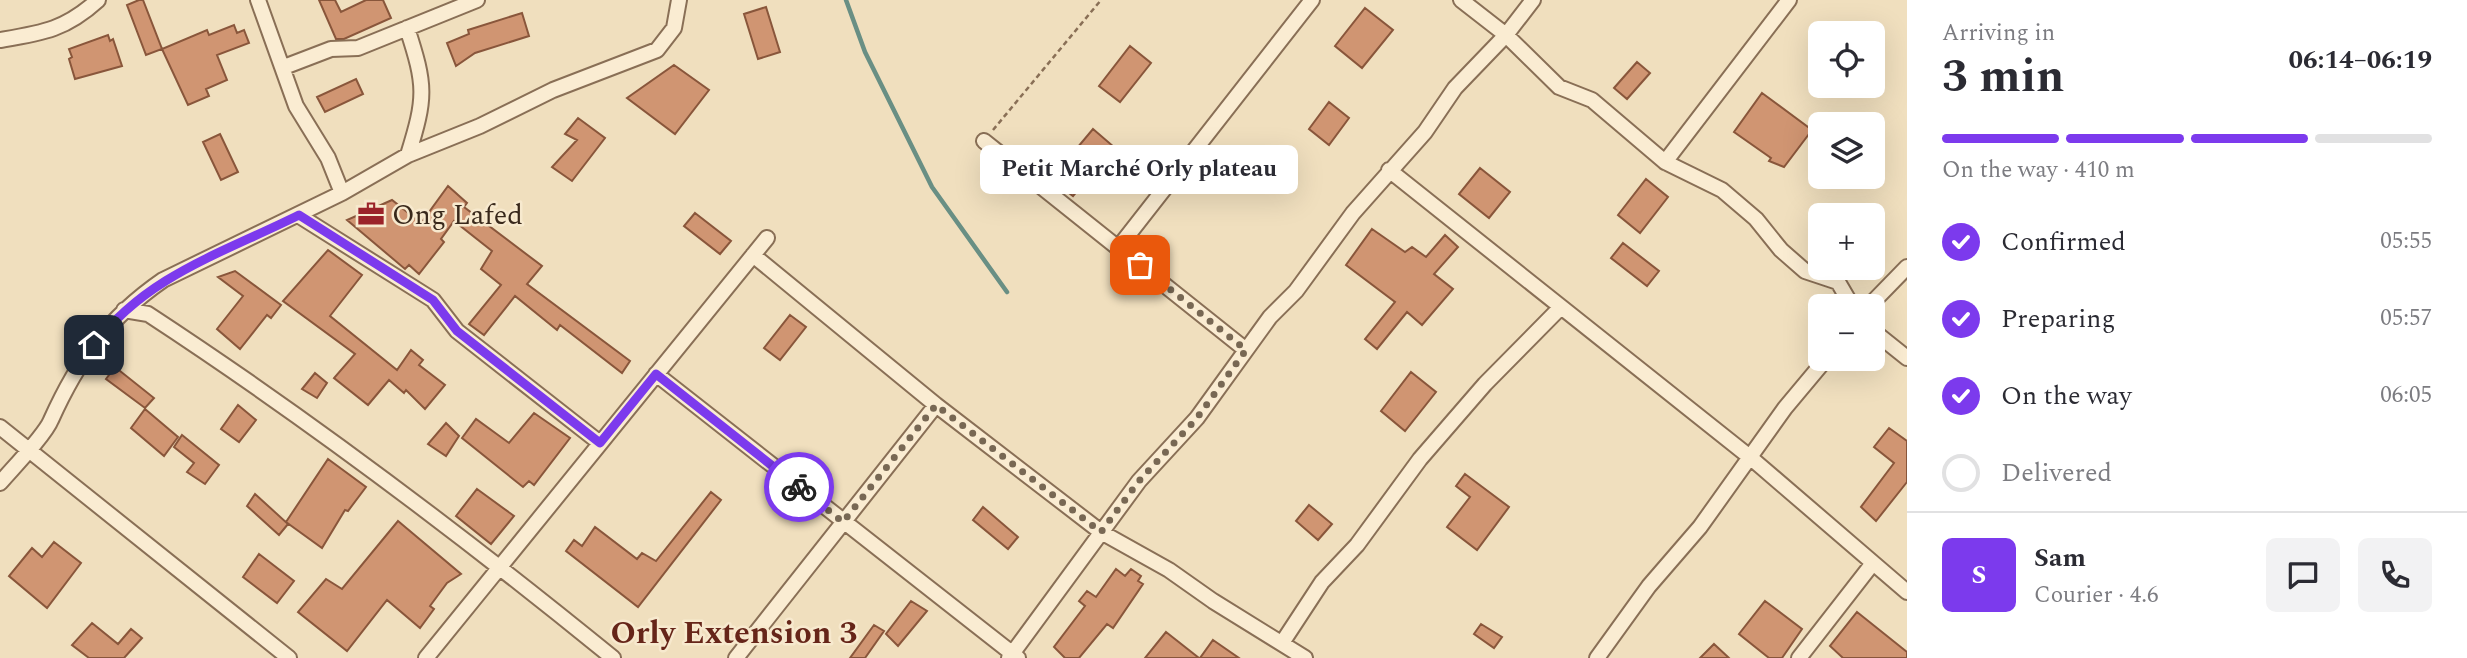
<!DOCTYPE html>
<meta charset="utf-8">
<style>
body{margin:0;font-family:Spectral,serif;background:#f2f2f3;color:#2b2b33;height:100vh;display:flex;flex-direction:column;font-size:26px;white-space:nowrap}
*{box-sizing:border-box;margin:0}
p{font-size:23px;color:#7c7c81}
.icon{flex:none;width:38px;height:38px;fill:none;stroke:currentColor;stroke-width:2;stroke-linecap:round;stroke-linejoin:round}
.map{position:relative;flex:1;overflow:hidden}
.panel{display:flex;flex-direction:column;background:#fff;width:560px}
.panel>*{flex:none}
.buttons{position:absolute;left:1808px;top:21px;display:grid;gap:14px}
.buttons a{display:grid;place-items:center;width:77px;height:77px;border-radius:10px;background:#fff;box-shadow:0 7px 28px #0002;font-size:35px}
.pin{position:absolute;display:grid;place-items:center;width:60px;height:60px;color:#fff;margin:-30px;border-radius:14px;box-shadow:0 4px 10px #0006}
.courier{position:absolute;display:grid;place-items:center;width:70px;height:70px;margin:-35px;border:5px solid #7c3aed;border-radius:50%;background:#fff;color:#222;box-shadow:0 2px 9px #0007}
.bubble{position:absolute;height:49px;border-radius:10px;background:#fff;box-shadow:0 7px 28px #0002;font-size:23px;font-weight:700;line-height:49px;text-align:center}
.head em{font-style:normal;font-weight:700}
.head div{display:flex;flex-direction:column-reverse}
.head{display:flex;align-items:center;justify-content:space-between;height:119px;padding:0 35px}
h1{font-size:46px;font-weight:700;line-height:52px}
.bar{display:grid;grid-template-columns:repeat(4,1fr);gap:10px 7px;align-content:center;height:84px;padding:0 35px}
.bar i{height:9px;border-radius:5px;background:#e1e1e2}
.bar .current{background:#7c3aed}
.bar p{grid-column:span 4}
.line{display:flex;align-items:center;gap:18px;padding:0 35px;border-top:2px solid #e1e1e2}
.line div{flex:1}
.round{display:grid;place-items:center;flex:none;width:74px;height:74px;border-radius:10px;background:#f2f2f3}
ol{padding:0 35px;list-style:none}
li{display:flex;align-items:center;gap:21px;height:77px}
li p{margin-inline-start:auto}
li .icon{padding:7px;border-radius:50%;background:#7c3aed;color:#fff;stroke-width:4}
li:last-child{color:#7c7c81}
li i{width:38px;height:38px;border:4px solid #e1e1e2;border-radius:50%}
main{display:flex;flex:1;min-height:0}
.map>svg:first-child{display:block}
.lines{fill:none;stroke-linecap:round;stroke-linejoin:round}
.stream{stroke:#698f84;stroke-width:4.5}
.building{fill:#d09572;stroke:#89563b;stroke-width:2}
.street-casing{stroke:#896f56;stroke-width:18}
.path{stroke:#896f56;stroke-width:2.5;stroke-dasharray:5 3.5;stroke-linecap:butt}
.street{stroke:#faecd2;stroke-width:14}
.done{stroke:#786854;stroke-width:7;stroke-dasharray:0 12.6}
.route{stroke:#7c3aed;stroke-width:9}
.labels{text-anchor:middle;stroke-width:5;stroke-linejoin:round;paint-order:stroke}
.poi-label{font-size:28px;fill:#38281b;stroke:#f7e9ce;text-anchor:start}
.quarter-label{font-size:32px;font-weight:bold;fill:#662519;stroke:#f7e9ce}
</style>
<main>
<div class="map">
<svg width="1907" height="658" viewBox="0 0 1907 658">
<rect width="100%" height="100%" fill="#f0dfbe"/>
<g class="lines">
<path class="stream" d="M846,0l19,52 67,135 75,105"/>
</g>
<path class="building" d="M139,0h4l19,49 -16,6 -19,-50z
M319,0h16l6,12 25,-12h17l8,18 -47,21h-8z
M766,7l14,45 -22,7 -14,-45z
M1365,8l28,22 -31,38 -27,-22z
M522,13l7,23 -54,17 -19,13 -9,-23 22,-9 -1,-4z
M234,25l3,8 7,-3 5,13 -32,12 10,25 -21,9 3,7 -21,9 -26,-56 45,-19 2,5z
M108,35l2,6 3,-2 9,27 -47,13 -6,-20 3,-2 -3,-8z
M1130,46l21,17 -31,39 -21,-16z
M1637,62l13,11 -23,26 -13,-11z
M674,65l35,25 -34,44 -48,-36z
M356,79l7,15 -38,18 -8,-15z
M1762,93l50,37 -28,37 -15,-6 2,-3 -37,-26z
M1329,102l20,16 -20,27 -20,-16z
M578,118l27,20 -33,43 -20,-14 25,-27 -12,-6z
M1093,129l21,18 -41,49 -22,-17z
M220,134l18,38 -17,8 -18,-38z
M1480,168l30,24 -21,26 -30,-24z
M1646,179l22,18 -28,36 -22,-18z
M448,186l19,17 -3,4 78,59 -15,18 103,77 -8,12 -62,-48 -3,5 -42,-34 -31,39 -15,-11 32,-39 -20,-16 11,-18 -38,-30 -13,18 3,3 -25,32 -10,-9 -4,4 -58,-49 45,-20 29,23z
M695,213l36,28 -11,13 -36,-28z
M1372,229l33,23 7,-5 14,10 19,-22 13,12 -24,27 19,15 -31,36 -15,-13 -30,37 -12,-10 30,-37 -49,-37z
M1623,243l36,28 -12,15 -36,-28z
M328,250l34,25 -32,41 67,54 14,-20 12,10 -4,5 26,20 -20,24 -19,-19 -2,3 -15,-13 -21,25 -34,-27 21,-24 -72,-53z
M235,271l46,34 -10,13 -4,-3 -27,34 -23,-20 26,-33 -25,-19z
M790,315l16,12 -26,33 -16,-12z
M115,367l39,31 -9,10 -39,-29z
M1411,372l25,20 -31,39 -24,-20z
M315,373l12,10 -10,15 -15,-9z
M238,405l18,15 -17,22 -18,-13z
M145,409l33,28 -14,19 -33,-28z
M534,413l36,25 -36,47 -5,-4 -6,6 -61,-49 14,-19 33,24z
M446,423l13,13 -13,20 -18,-12z
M1889,428l18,13v41l-31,39 -15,-14 33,-44 -20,-16z
M182,435l37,30 -14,19 -18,-12 7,-9 -20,-16z
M328,459l38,28 -18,24 -3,-1 -23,38 -36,-26z
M1465,474l44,33 -32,43 -30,-23 23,-30 -14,-11z
M477,489l37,27 -23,28 -35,-28z
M711,492l10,8 -83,107 -72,-56 8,-11 8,6 13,-19 42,32 5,-6 14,8z
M255,494l33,30 -9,11 -32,-29z
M1309,505l23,19 -14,16 -22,-19z
M983,507l35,30 -10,12 -35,-29z
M398,521l63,53 -14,9 -17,23 4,3 -14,19 -33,-28 -40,51 -49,-39 28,-33 16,10z
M54,542l27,21 -34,45 -38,-32 23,-28 10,9z
M259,554l35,27 -17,22 -34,-26z
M1116,569l9,7 6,-7 10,7 -3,5 5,3 -30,44 -6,-4 -28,34h-14l-11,-11 31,-41 -6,-5 8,-10 9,6z
M911,601l16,10 -29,35 -12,-12z
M1765,601l37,28 -20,29h-13l-30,-24z
M1857,612l50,40v6h-64l-13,-12z
M92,623l26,21 13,-15 11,9 -18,20h-35l-17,-13z
M1481,624l21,13 -8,11 -20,-14z
M874,625l10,6 -19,27h-15z
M1166,632l33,26h-54z
M1213,640l26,18h-39z
M1714,644l15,14h-29z"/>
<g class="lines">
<defs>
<path id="street" d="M258,0l38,106 32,52 14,35
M1461,0l45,35 53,52 33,13 73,62 57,28 34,29 25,31 24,21 33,11 14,24
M407,28c19,58 19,69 1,127
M0,40c42,-7 65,-10 98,-40
M284,67l47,-18 27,-1 119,-48
M984,141l262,209
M1665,162l124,-162
M1389,170l362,288 156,134
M298,215l135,85 24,31 143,112
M1118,248l194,-248
M753,255l183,150 165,127 68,38 44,31 92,57
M1869,306l38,-39
M124,310l24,4c162,106 315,222 465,344
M1872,330l35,28
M656,374l362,284
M0,427l289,231
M0,483c12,-14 45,-48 51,-63 27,-60 57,-102 112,-140l179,-87 66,-38 72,-29 73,-36 104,-40 17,-22 5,-28
M1282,643l40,-61 35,-37 63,-86 65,-75 76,-77
M426,658l341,-420
M736,658l200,-253
M1009,658l130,-177 58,-63 73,-101 26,-26 57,-78 72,-81 30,-44 51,-53 27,-35
M1597,658l52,-72 51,-59 85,-119 41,-49
M1799,658l74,-95"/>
</defs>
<use href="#street" class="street-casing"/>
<path class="path" d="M993,130l108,-130"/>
<use href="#street" class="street"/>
</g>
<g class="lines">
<path class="done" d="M799,487l44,35 93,-117 165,127 38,-51 58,-63 49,-68 -106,-85"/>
<path class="route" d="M94,345c53,-70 129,-92 205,-130l134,85 24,31 143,112 56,-69 143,113"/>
</g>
<defs>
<symbol id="office-bare" viewBox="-9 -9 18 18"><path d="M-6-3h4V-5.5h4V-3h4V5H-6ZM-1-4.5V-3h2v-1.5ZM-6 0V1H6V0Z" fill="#9b2329" stroke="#f7e9ce" stroke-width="2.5" paint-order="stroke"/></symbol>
</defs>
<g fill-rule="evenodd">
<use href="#office-bare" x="352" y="195" width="38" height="38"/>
</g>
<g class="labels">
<g class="poi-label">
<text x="392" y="224">Ong Lafed</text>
</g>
<g class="quarter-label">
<text x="734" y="643">Orly Extension 3</text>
</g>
</g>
</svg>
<div class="buttons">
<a><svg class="icon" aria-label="locate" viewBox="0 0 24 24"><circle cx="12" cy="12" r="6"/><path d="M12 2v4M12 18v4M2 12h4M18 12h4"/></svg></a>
<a><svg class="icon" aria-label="layers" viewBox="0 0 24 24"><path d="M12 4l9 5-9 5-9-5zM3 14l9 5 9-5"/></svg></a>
<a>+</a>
<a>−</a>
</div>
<div class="pin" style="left:1140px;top:265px;background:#ea580c"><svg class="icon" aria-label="bag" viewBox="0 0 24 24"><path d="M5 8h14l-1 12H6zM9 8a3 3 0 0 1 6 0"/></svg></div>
<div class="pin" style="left:94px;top:345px;background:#1f2937"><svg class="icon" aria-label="home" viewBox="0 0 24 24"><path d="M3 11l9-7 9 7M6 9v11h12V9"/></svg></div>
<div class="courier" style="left:799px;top:487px"><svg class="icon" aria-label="bike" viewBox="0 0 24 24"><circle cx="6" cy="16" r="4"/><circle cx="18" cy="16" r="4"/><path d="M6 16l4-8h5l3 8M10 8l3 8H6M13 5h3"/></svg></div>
<div class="bubble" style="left:980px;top:145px;width:318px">Petit Marché Orly plateau</div>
</div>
<section class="panel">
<div class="head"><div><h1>3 min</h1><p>Arriving in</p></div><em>06:14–06:19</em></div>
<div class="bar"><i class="current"></i><i class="current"></i><i class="current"></i><i></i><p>On the way · 410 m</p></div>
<ol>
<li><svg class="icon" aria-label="check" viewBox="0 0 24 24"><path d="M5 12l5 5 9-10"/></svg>Confirmed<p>05:55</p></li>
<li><svg class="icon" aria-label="check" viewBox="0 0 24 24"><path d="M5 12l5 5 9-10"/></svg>Preparing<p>05:57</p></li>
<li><svg class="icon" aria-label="check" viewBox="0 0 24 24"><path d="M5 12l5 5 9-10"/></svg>On the way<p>06:05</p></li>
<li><i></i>Delivered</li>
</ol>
<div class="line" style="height:126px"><b class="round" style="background:#7c3aed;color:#fff">S</b><div><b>Sam</b><p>Courier · 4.6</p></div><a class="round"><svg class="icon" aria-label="chat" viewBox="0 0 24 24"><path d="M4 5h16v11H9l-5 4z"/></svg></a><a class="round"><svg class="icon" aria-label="phone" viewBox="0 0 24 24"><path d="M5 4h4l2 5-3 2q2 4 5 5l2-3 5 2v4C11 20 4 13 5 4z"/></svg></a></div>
</section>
</main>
